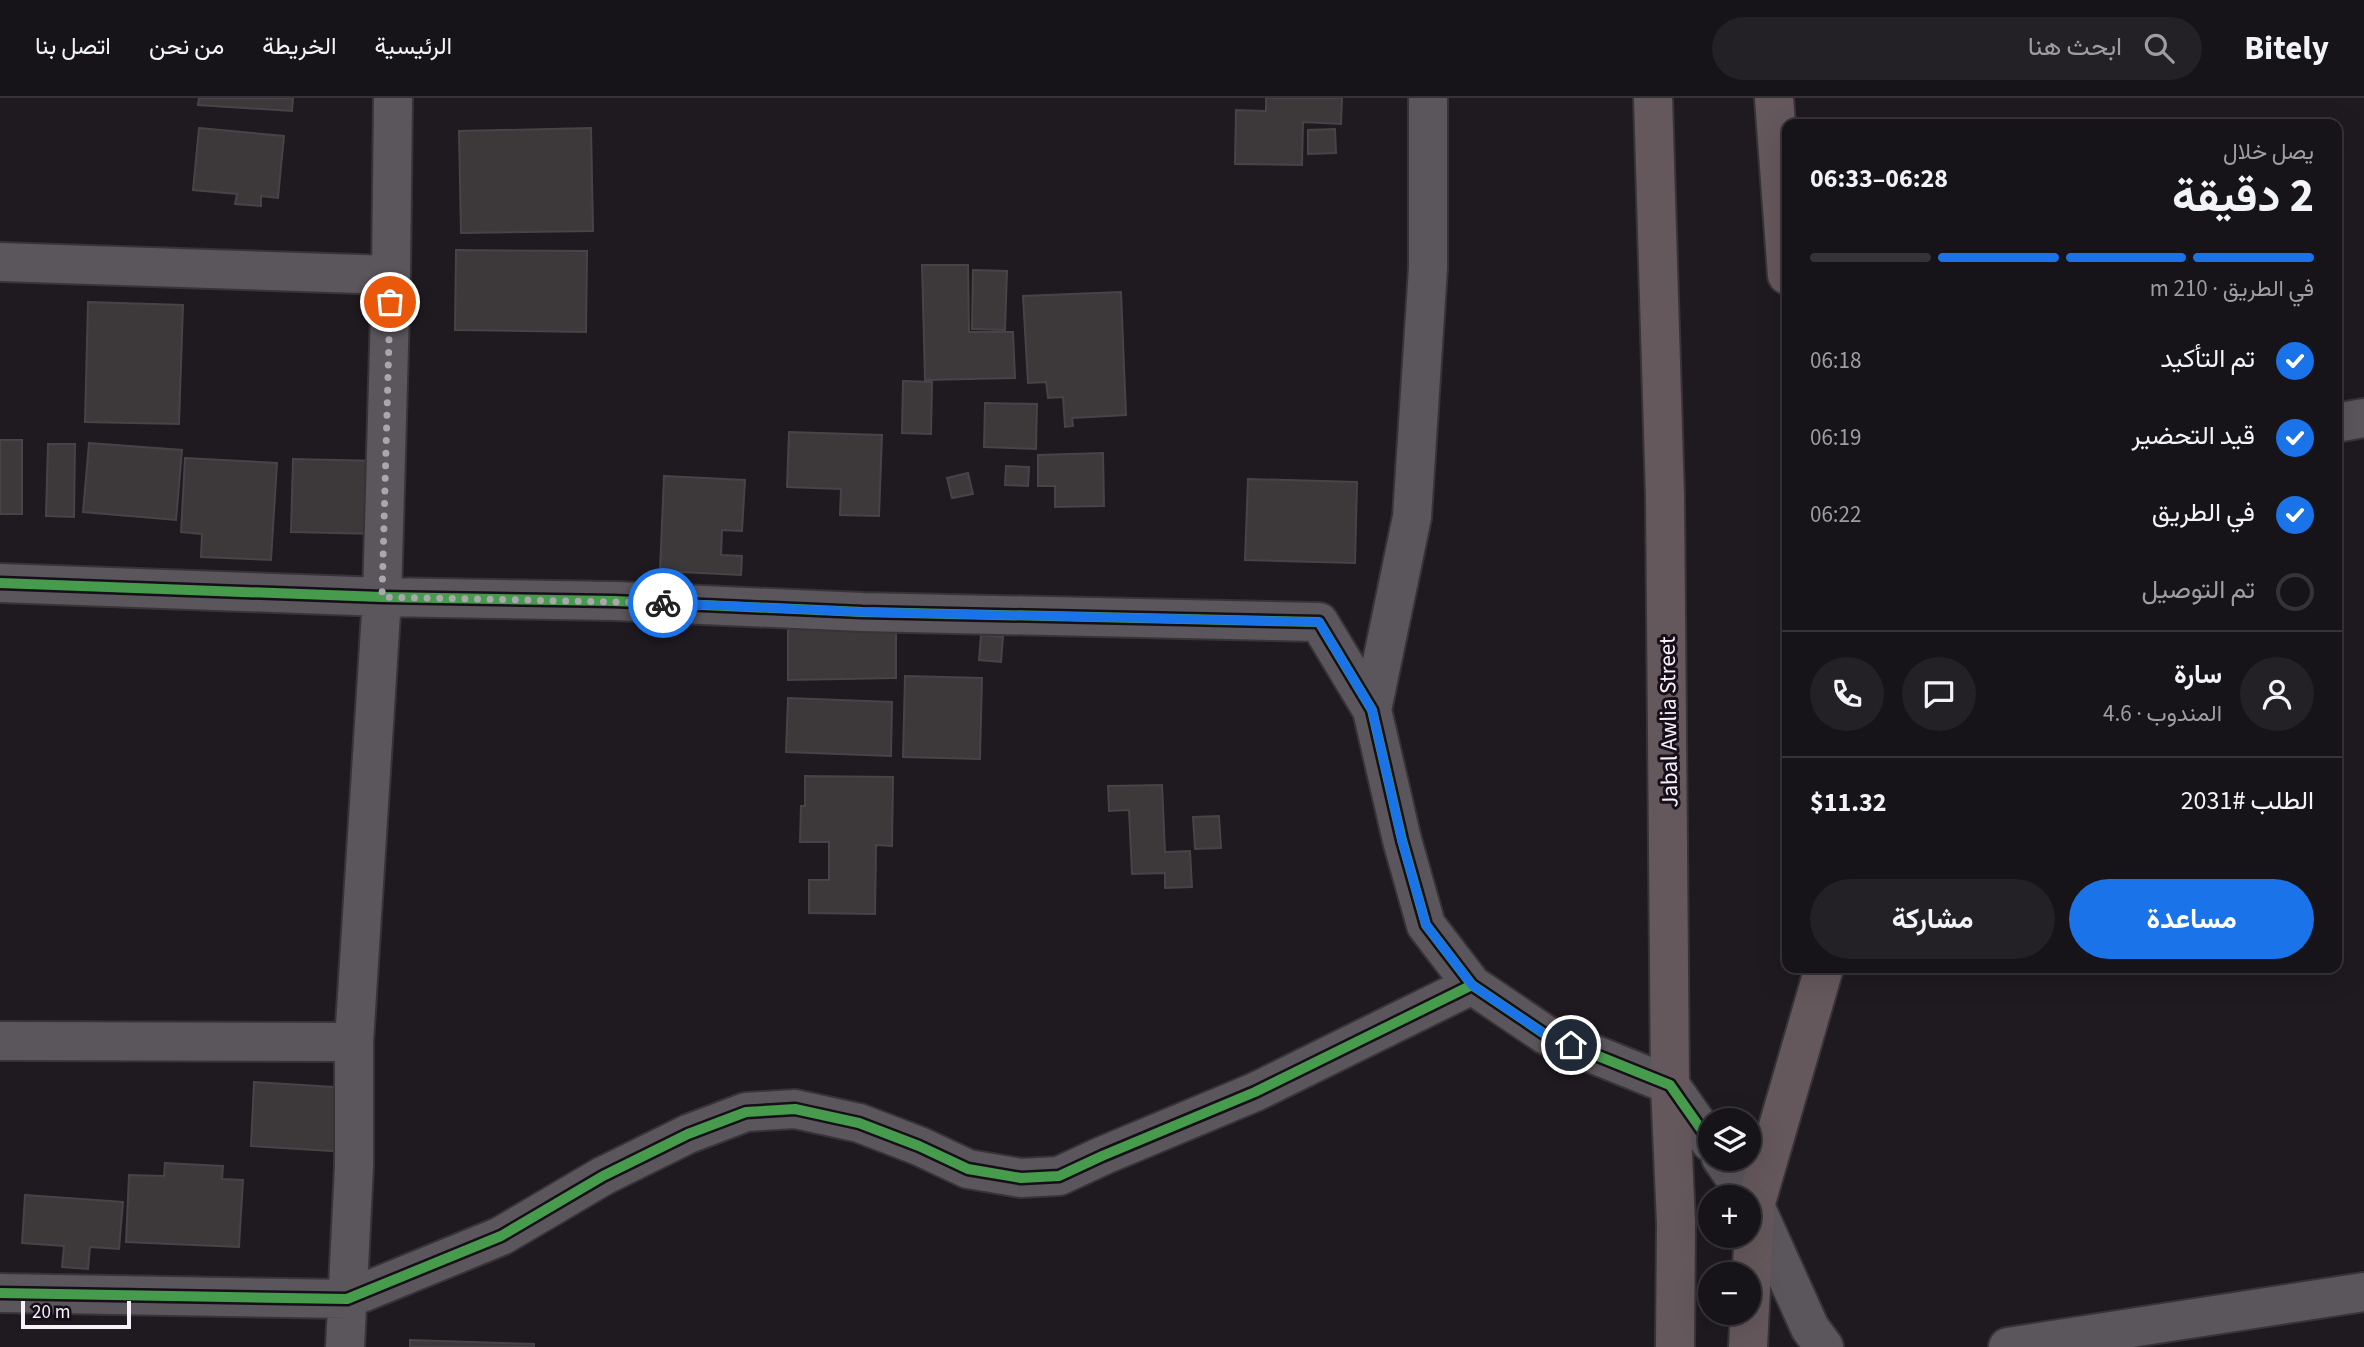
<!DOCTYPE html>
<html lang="ar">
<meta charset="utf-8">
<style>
body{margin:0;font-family:"Source Sans 3",Vazirmatn,sans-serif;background:#232125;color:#f1f3f6;direction:rtl;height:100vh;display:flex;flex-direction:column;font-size:26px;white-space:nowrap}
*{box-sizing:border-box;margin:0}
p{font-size:23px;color:#9e9ea2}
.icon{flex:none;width:38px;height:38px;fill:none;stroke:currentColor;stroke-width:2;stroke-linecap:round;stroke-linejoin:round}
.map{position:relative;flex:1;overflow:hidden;direction:ltr}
.side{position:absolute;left:1782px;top:21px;width:560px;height:854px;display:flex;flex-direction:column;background:#161418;border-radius:14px;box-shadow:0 7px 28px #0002,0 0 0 2px #353337;direction:rtl}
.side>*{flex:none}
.tools{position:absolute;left:1698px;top:1010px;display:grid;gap:14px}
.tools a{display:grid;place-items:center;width:63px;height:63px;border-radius:50%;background:#161418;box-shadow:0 7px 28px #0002,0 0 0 2px #353337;font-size:35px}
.scale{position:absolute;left:21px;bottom:18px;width:110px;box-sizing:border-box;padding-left:7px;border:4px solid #f7f2fa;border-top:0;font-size:19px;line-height:24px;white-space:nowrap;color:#f7f2fa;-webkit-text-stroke:5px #160f19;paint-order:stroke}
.pin{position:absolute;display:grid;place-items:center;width:60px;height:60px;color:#fff;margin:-30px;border:4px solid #fff;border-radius:50%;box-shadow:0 2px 7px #0007}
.courier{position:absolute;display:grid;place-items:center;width:70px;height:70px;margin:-35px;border:5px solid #1a73e8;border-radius:50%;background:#fff;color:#222;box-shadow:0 2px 9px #0007}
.summary em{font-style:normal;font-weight:700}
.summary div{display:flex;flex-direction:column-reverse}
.summary{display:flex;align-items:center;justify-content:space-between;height:119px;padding:0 28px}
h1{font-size:46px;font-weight:700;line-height:52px}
.bar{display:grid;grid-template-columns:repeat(4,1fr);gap:10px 7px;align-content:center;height:84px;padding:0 28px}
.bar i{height:9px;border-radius:5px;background:#353337}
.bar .selected{background:#1a73e8}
.bar p{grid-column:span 4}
.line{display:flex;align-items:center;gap:18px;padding:0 28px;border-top:2px solid #353337}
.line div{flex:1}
.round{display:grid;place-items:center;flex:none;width:74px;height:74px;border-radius:37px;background:#232125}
ol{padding:0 28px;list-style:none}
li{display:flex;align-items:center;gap:21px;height:77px}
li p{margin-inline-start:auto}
li .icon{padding:7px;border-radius:50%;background:#1a73e8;color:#fff;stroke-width:4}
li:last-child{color:#9e9ea2}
li i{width:38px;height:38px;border:4px solid #353337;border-radius:50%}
.action{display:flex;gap:14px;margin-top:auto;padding:14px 28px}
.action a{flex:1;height:80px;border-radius:42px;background:#1a73e8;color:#fff;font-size:28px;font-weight:700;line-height:80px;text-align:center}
.action a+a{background:#232125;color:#f1f3f6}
header{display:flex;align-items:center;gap:42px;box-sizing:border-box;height:98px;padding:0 35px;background:#161418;border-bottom:2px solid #353337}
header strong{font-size:33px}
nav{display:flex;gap:38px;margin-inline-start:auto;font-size:24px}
.search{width:490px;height:63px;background:#232125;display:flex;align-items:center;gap:18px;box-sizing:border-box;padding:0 24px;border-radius:38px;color:#9e9ea2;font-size:26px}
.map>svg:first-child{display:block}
.building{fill:#3d393b;stroke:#484347;stroke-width:2}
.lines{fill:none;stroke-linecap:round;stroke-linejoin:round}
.street-casing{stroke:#373438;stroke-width:42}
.highway-casing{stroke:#373438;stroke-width:42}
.street{stroke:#5a565b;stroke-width:38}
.highway{stroke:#65585c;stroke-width:38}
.cycleway-casing{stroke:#160f19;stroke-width:15}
.cycleway{stroke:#469c4c;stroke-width:10}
.done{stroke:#aba6ae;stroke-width:7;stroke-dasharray:0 12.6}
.route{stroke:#1a73e8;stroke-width:9}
.labels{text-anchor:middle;stroke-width:6;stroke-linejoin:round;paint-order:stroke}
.street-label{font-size:23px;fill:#f7f2fa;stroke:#160f19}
</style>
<header>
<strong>Bitely</strong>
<div class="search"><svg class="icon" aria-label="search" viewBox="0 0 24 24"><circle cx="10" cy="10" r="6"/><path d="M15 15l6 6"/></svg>ابحث هنا</div>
<nav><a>الرئيسية</a><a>الخريطة</a><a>من نحن</a><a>اتصل بنا</a></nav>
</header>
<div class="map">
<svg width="2364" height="1249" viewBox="0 0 2364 1249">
<rect width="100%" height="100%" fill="#1e1a20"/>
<path class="building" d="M199,0h94l-1,13 -94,-6z
M1266,0h76l-1,26 -38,-2 -1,43 -67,-1 1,-54 30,1z
M199,30l85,8 -6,62 -17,-2v10l-26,-2 2,-10 -44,-4z
M591,30l2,103 -132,2 -2,-102z
M1335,31l1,24 -28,1v-24z
M456,152l131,1 -1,81 -131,-2z
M922,167h46l1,67h44l2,46 -90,2z
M973,172l34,1 -2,59 -33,-1z
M1121,194l5,123 -54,3 1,8 -8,1 -2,-30 -15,1 -2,-16 -18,1 -5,-87z
M88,204l95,3 -4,119 -94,-2z
M903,283l29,1 -1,52 -29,-1z
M985,305l52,1 -1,45 -52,-2z
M789,334l93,3 -3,81 -39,-1 1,-26 -54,-2z
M0,342h22v74h-22z
M89,345l93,7 -6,70 -93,-8z
M48,346h27l-1,73 -28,-1z
M1103,355l1,53 -49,1v-21h-17v-31z
M185,360l92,5 -6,97 -70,-3 1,-23 -21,-2z
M293,361l88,2 -3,73 -87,-2z
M1006,368l23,1 -1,19 -23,-1z
M968,375l5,21 -21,4 -5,-20z
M664,378l81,4 -3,51 -20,-1 -1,25 21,1 -1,19 -81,-4z
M1248,381l109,3 -2,81 -110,-3z
M896,522v58l-108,2v-59z
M981,537l22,2 -2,25 -22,-2z
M905,578l77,2 -2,81 -77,-2z
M788,600l104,4 -1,54 -105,-4z
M805,678l88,1 -1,69 -16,-1 -1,69 -66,-1v-33h20v-38h-29l1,-36h4z
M1162,687l3,67 25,-1 2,36 -27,1v-15l-33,1 -3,-64 -20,1 -1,-25z
M1219,718l2,32 -26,1 -2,-32z
M254,984l96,6 -3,64 -96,-6z
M165,1065l58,3 -1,13 21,1 -4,67 -113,-5 3,-67 35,1z
M25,1097l98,7 -4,47 -29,-2 -2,22 -26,-2 2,-21 -42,-3z
M410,1242l124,4v3h-124z"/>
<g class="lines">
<defs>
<path id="street" d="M0,164l391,13
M2336,325l28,-5
M0,485l382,14 232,4 248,11 457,10 53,88 30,130 24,85 46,60 74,50 124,50 40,57
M1372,612l40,-193 16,-249v-170
M0,943l354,1
M1721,1060l34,48 55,122 14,19
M0,1195l347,6 154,-63 102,-60 85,-42 58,-22 49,-3 64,14 60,23 49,23 53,9 38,-2 43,-20 153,-64 217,-107
M345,1249l9,-181v-124l28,-445 9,-322 2,-177
M2008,1249l356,-55"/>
<path id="highway" d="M1653,0l12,399 5,588 6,138 -1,124
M1774,0l13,177
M1748,1249l7,-141 69,-238"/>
</defs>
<use href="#street" class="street-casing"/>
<use href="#highway" class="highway-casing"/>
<use href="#street" class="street"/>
<use href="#highway" class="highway"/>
<defs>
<path id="cycleway" d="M0,485l382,14 232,4 248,11 457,10 53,88 30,130 24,85 46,60 74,50 124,50 40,57
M0,1195l347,6 154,-63 102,-60 85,-42 58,-22 49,-3 64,14 60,23 49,23 53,9 38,-2 43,-20 153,-64 217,-107"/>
</defs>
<use href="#cycleway" class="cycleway-casing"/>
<use href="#cycleway" class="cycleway"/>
</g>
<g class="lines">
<path class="done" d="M390,204l-8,295 281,6"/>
<path class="route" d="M663,505l199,9 457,10 53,88 30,131 24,84 46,60 74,50 25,10"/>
</g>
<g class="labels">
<g class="street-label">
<text transform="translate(1668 624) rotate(-91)" y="8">Jabal Awlia Street</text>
</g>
</g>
</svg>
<div class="tools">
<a><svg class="icon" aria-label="layers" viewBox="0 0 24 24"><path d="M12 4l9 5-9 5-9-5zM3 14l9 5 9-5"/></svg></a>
<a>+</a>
<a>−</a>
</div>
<div class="scale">20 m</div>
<div class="pin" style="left:390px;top:204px;background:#ea580c"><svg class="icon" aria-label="bag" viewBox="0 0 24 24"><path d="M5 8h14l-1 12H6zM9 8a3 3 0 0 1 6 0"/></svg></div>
<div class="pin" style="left:1571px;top:947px;background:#1f2937"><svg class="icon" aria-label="home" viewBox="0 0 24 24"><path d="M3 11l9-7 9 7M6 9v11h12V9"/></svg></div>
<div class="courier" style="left:663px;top:505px"><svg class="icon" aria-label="bike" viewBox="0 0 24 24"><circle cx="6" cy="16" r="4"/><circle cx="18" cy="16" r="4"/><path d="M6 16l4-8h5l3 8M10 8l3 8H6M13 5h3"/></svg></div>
<section class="side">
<div class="summary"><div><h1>2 دقيقة</h1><p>يصل خلال</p></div><em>06:28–06:33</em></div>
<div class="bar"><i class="selected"></i><i class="selected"></i><i class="selected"></i><i></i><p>في الطريق · 210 m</p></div>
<ol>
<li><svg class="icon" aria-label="check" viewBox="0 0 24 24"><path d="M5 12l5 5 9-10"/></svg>تم التأكيد<p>06:18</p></li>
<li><svg class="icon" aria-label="check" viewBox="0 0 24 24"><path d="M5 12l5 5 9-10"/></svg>قيد التحضير<p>06:19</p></li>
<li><svg class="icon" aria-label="check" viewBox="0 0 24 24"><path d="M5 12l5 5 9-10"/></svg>في الطريق<p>06:22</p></li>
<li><i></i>تم التوصيل</li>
</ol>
<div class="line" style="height:126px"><a class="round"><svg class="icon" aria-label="person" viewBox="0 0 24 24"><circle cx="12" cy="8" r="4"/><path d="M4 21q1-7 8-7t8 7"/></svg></a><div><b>سارة</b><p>المندوب · 4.6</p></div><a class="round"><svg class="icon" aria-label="chat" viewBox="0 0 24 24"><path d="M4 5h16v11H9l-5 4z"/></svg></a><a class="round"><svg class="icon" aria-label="phone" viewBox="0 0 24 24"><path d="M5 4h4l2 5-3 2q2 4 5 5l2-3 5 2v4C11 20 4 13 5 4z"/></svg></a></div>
<div class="line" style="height:91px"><div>الطلب #2031</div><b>$11.32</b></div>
<div class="action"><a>مساعدة</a><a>مشاركة</a></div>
</section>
</div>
